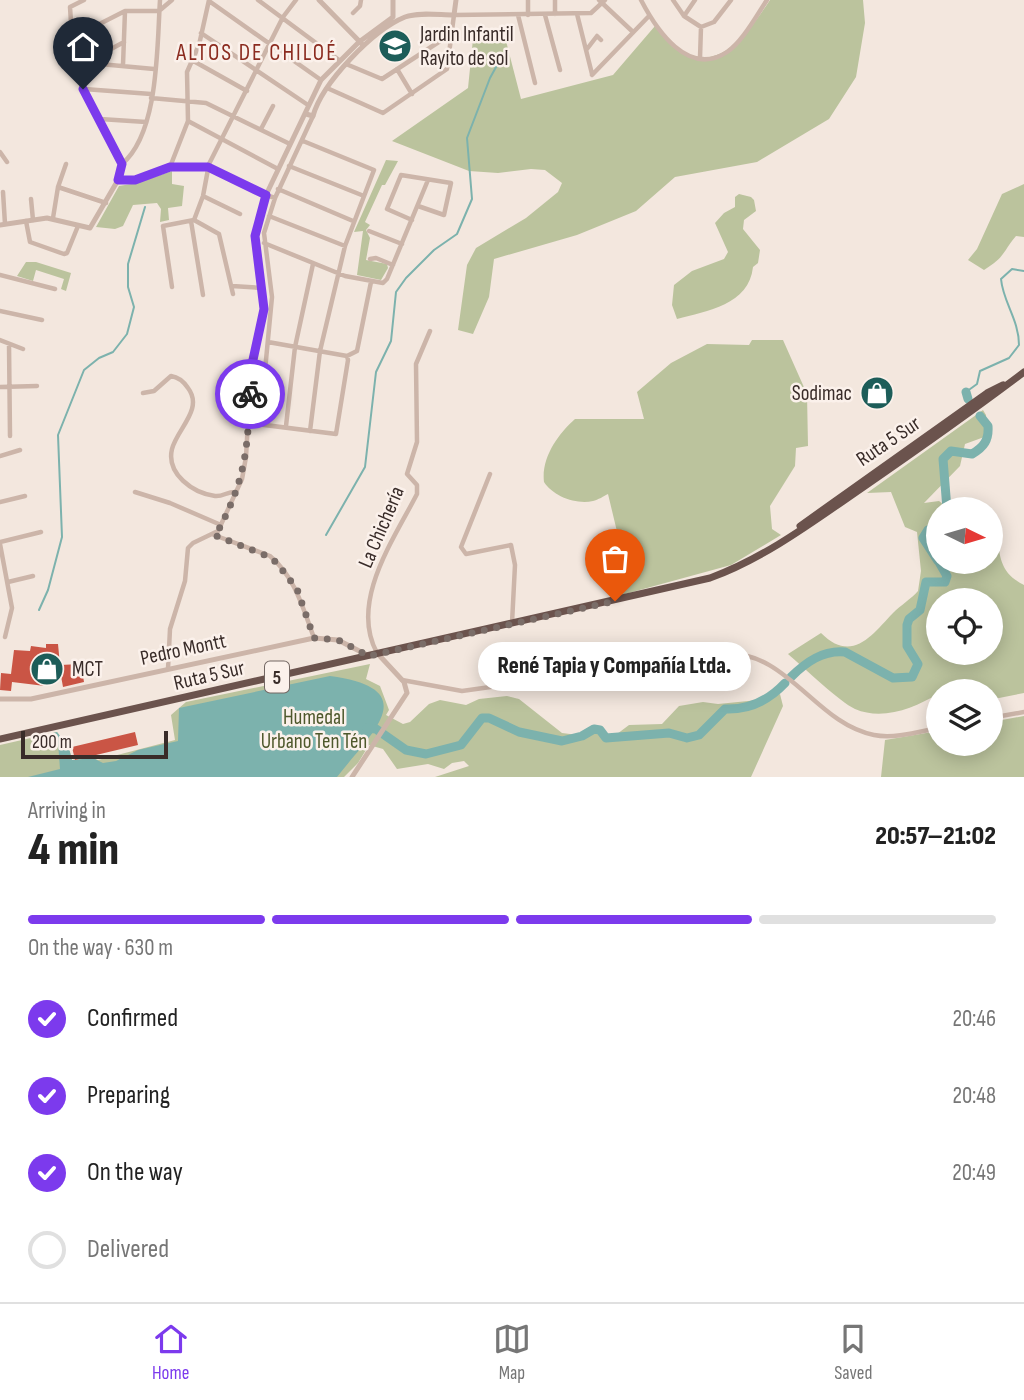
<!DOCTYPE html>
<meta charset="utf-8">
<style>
body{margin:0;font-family:"Sofia Sans Condensed",sans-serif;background:#f2f2f2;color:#222;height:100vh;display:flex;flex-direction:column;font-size:26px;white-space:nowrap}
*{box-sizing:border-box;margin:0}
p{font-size:23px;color:#767676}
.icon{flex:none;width:38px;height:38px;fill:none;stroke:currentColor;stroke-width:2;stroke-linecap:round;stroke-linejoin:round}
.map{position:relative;height:777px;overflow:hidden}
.sheet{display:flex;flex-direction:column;background:#fff;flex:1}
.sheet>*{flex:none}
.needle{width:46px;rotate:95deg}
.tools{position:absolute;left:926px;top:497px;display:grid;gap:14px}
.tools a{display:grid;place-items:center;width:77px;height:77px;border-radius:50%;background:#fff;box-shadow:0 4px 18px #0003;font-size:35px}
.scale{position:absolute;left:21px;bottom:18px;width:147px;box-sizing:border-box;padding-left:7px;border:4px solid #392c29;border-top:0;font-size:19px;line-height:24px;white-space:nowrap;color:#392c29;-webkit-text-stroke:5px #fbf1eb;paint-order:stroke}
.pin{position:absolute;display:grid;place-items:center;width:60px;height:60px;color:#fff;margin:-72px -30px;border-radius:50% 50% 50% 0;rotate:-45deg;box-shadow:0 0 7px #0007}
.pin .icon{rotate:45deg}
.courier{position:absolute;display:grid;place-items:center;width:70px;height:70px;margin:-35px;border:5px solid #7c3aed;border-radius:50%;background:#fff;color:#222;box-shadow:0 2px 9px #0007}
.bubble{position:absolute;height:49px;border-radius:24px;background:#fff;box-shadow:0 4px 18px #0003;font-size:23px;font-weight:800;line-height:49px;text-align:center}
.headline em{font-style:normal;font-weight:800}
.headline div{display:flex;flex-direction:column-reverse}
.headline{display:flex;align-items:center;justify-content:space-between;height:119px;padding:0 28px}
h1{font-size:46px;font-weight:800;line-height:52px}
.bar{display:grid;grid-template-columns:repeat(4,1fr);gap:10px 7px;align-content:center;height:84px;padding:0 28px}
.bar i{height:9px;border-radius:5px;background:#e0e0e0}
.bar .current{background:#7c3aed}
.bar p{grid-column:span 4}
ol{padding:0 28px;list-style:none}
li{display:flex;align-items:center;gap:21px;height:77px}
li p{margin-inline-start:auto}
li .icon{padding:7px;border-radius:50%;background:#7c3aed;color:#fff;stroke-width:4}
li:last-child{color:#767676}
li i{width:38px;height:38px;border:4px solid #e0e0e0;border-radius:50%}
.tabs{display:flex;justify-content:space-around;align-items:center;height:98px;border-top:2px solid #e0e0e0;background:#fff;font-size:19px;color:#767676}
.tabs a{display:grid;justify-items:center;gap:4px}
.tabs .current{color:#7c3aed}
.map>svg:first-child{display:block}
.green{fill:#bbc39d;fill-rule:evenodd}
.water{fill:#7cb2ad}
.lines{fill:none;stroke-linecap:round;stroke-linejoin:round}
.stream{stroke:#7cb2ad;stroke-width:2}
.river{stroke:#7cb2ad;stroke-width:9}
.building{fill:#ca5545}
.minor{stroke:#ccb5a9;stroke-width:4.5}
.tertiary{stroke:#ccb5a9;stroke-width:5}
.trunk{stroke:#6b534d;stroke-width:7}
.done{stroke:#7a6d68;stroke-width:7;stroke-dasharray:0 12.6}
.route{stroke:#7c3aed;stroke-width:9}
.labels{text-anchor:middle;stroke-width:5;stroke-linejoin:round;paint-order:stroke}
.shield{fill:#fbf1eb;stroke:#736763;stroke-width:2}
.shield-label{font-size:19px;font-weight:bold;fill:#392c29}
.poi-label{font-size:21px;fill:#392c29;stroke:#fbf1eb;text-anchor:start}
.street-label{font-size:21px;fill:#392c29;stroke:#fbf1eb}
.park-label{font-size:21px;fill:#4e582c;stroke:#fbf1eb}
.neighbourhood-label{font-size:23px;letter-spacing:2px;fill:#8b2b1f;stroke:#fbf1eb}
</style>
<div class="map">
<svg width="1024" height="777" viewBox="0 0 1024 777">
<rect width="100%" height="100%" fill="#f3e7de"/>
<path class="green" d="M770,0h93l2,23 -9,54 -27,42 -72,43 -82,15 -39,34 -59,24 -83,24 -5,38 -16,37 -15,-4 9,-65 9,-17 50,-30 32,-26 4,-9 -17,-13 -14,-1 -33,4 -29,-2 -77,-30 76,-53 5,-49 32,-2 16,62 92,-24 42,-49c49,60 82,24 115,-26z
M386,160l12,1 -13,24h-3l-17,37 5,3 -4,5 4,8 -4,22 21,4 1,4 -7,12 -24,-5 6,-44 -9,1z
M172,171v13l12,2 -2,20 -14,2 1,12 -9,2 1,-13 -4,-6 -24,2 -10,21 -8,3 -19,-2 23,-41 18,-3z
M1024,184v53l-8,-1c-14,17 -11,21 -32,34l-16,-10 9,-11 25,-55z
M739,194l12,3 3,3 2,11 -12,9 -1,9 17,21 -2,13 -5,4c-4,38 -46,44 -76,52l-5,-14 2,-20 18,-14 32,-12 4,-7 -13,-29 9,-10 11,-6v-10z
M26,262h10l35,11 -5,18 -5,-2 3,-10 -28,-9 -3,11 -16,-5z
M752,340h31l24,54 1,52 -12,2 -1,18 -25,40 2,23 9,6 -50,30 -117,32 -9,-52 15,-1 -12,-50c-4,2 -10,6 -15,7 -17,4 -40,-5 -49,-19 -3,-24 14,-48 31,-63h69l-7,-27 34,-29 36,-19 42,1z
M983,410l3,5 1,21 -22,8 -5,22 -36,37 15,-2 10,8h-11v53h52l2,-31 6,5c1,23 4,38 26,49v108l-25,5 -8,-1 -1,-6 -35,-3 -17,3v3c-24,14 -55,27 -83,15 -15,-7 -52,-42 -67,-55l33,-21c31,31 51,2 72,-20 8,-8 18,-14 25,-22l3,-20 -4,-39 -12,-5 -14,-35 -24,1zM938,600h52v53h-52z
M370,664l-4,15 14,7 9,24 -3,5 17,9 7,-2 19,-18 11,-4 26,5 13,-6 28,-3 12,3 43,34 16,2 21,-5 10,10 20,-15 33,-1 17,-18 24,-4 15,2 40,-4 22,-6 3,12 -32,71h-316l34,-11 -5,-5 -12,2 -8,6 -16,-5 -31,5 -14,-20 -14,-4 -11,18 -14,14h-344v-32l57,-13 12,16 3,12 21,-2 5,2 77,-20 -4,-25 15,-13z
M1024,716v61h-143l4,-37 53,-9v13h52l1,-22z"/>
<path class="water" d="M330,676c95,13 42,56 7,101h-309l32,-8 -2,-27 -5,-9 4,-1 12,16 3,12 21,-2 10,5 13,-2 22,-11 40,-9 1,-33z"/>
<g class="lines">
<path class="stream" d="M966,392l11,-8 3,-13 29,-13 10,-13c0,-25 -16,-43 -18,-66l11,-10 12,2
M326,535l39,-68 11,-95 15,-31 5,-49 10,-14 28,-28 23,-16 15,-35 -5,-61 23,-60 11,-20
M39,610l9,-20 14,-53 -4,-102 26,-65 15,-12 14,-6 14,-18 7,-27 -6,-20v-23l17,-57"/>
<path class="river" d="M966,392l2,7
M947,509l-4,-50 8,-8 21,3c12,-7 17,-14 16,-28l-8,-10
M938,526l-10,4 -5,8 15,23
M791,677c15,-15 32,-27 54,-25l48,26 19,-1 6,-13 -11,-18v-21l2,-6 11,-9 6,-28h19l2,-6 -8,-14
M367,728l9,1 30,21 20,4 35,-9 21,-27h7l30,14 43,9 20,-5 12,-7 6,1 6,8 63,-5 18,5 12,-3 26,-26c24,1 44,-9 60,-26"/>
</g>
<path class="building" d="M46,644h12l2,21 21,-1 3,18 -21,5 -2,-11 -15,1 -1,9 -33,-4 -1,9 -11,-1 1,-17 10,1 3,-24 16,1 1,-5 15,2z
M135,732l3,13 -63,15 -3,-13z"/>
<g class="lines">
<path class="minor" d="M84,0l-14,7 4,62 48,95 -4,16
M258,0l81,60
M528,0v15
M599,0l34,32
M641,0c15,29 47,78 86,52 16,-11 29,-36 40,-52
M673,0l11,16 17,11 13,-5 17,-22
M209,1l112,79
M353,13l7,-7 1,-6
M555,14v-14
M577,14l15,60
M518,15l17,68
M545,15l15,55
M684,16l11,-16
M201,33l107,72
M70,39l55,-28h34l13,-11
M587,49l10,-13 4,4
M181,54l66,37
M700,58l1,-31
M89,63l65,6
M346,64l36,15 69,-45
M123,65l2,-54
M74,69l50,-27
M397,69l15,25
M592,75l57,-59
M327,88l56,25 64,-44 7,-54 137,-2 14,-13
M84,89l67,5
M151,98l55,5 84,41
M100,119l46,3
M188,121l90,48
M261,129l12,-23
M303,141l71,29 -29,76 -25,105 -10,80
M0,152l7,10
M122,164c37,-31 35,-118 38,-164
M289,166l75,30
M170,167l18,-46 -1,-49 12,-27 10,-45
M58,187l48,16
M278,189l75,32
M3,192l2,32
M203,196l37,18
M31,199l2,21
M269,216l76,30
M53,218l5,-31 8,-23
M194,220l9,-24 6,-32 74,-147 13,-17
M412,220l-25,-11 14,-34 50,8 -7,32 -26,-9
M26,221l4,21 34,12 3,-1 11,-27
M191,221l12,74
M369,231l33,13
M264,243l81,33 38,7 4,-4 41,-99
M370,259l6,-1 17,7
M0,275l55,14
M232,286l31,2
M172,287l-9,-61 31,-6 25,14 14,60
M0,311l42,9
M0,340l23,9
M268,342l79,14
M9,344l1,92
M347,356l10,-5 14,-69
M0,387l37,-1
M143,393l11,-2 17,-15c7,1 13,6 17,12 16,21 -11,41 -16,61 -6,25 21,44 43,47 8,1 13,-5 21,-4
M249,423l87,11 12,-74 -1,-4
M260,423l12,-126 -8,-64 11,-35 38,-82
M286,426l9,-79 18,-83
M0,456l20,-6
M490,474l-29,73 5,7 45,-9 4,20 -3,58
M135,492l35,11 51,22
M0,502l25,-6
M214,535l56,21c25,21 33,52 44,82
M0,542l41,-10
M0,544l12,64 -7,29
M8,582l25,-6
M377,653c-28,-51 17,-114 40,-159v-9l-10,-11 10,-32 -1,-78 14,-33
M168,669l2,-40 15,-48 3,-33 5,-5 25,-12 24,-52 4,-22 5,-88 13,-60 -9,-73 11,-41 9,3
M402,680l60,11 263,-37c62,-4 91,70 149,81 20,4 44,-3 64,-7
M990,718l34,-6"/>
<path class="tertiary" d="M319,0l43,44
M306,114l7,2c9,-33 60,-86 92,-99 14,-5 34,-2 49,-2l2,-15
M0,225l47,-7 43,10 28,-48h17l35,-13h38l58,28 55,-115 38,-38 34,-25v-17
M0,699h31l283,-61 24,2 31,16
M352,777l55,-84 -3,-11 -26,-28"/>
<path class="trunk" d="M800,526l187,-133 16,-8
M0,739l710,-161c55,-20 104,-57 152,-90 55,-38 109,-76 162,-116"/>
</g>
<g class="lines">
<path class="done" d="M250,394c-2,42 -3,73 -20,112 -5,10 -8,21 -16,29l51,20 11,7 21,27 17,49 24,2 31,16 246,-55"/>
<path class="route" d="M83,89l39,75 -4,16h17l35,-13h38l58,28 -11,41 9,73 -13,60 -1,25"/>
</g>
<defs>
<symbol id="school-disc" viewBox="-11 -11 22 22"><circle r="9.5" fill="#1d5d59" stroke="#fbf1eb"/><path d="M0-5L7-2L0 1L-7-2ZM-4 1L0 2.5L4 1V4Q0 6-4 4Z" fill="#fff"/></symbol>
<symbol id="shop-disc" viewBox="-11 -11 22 22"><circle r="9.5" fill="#1d5d59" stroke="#fbf1eb"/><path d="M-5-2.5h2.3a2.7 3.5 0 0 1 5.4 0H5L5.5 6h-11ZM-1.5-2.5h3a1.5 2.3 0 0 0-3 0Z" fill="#fff"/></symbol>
</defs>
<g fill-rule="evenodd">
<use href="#school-disc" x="376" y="27" width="38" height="38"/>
<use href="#shop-disc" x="858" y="374" width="38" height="38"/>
<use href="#shop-disc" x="28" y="650" width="38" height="38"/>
</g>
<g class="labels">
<rect class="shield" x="265" y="661.5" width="24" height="31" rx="5"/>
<g class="shield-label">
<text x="277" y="684">5</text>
</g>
<g class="poi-label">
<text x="420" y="41">Jardin Infantil<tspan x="420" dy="24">Rayito de sol</tspan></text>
<text x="852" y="400" text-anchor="end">Sodimac</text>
<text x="72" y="676">MCT</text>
</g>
<g class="street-label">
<text transform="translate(888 441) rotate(-34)" y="7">Ruta 5 Sur</text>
<text transform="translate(381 527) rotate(-67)" y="7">La Chichería</text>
<text transform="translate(183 649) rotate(-12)" y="7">Pedro Montt</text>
<text transform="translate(209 675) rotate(-13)" y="7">Ruta 5 Sur</text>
</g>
<g class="park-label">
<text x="314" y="724">Humedal<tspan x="314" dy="24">Urbano Ten Tén</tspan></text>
</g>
<g class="neighbourhood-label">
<text x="257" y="60">ALTOS DE CHILOÉ</text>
</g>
</g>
</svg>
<div class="tools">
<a><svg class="needle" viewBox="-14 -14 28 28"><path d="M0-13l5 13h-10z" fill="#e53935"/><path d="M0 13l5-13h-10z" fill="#767676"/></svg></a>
<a><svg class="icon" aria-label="locate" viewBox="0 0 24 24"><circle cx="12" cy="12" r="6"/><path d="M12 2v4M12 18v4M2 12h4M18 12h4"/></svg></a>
<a><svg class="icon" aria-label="layers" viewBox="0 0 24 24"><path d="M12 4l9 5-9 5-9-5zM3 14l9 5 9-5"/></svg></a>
</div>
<div class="scale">200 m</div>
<div class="pin" style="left:615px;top:601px;background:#ea580c"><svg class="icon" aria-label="bag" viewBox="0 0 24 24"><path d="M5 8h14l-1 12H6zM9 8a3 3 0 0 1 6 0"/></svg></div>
<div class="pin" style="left:83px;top:89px;background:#1f2937"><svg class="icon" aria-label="home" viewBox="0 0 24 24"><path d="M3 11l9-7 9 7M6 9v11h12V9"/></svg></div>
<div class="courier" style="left:250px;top:394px"><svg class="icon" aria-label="bike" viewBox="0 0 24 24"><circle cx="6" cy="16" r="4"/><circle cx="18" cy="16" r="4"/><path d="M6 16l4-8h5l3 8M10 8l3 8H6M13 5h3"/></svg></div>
<div class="bubble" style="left:478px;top:642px;width:273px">René Tapia y Compañía Ltda.</div>
</div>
<section class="sheet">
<div class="headline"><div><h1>4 min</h1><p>Arriving in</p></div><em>20:57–21:02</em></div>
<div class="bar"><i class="current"></i><i class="current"></i><i class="current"></i><i></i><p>On the way · 630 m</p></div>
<ol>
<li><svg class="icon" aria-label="check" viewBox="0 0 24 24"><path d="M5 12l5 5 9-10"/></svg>Confirmed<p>20:46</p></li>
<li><svg class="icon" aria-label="check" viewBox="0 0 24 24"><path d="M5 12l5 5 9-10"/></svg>Preparing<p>20:48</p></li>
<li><svg class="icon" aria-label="check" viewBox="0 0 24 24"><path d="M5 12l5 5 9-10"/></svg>On the way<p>20:49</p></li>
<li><i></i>Delivered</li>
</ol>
</section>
<nav class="tabs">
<a class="current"><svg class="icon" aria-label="home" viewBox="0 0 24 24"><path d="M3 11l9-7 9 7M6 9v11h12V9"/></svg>Home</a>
<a><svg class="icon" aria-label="map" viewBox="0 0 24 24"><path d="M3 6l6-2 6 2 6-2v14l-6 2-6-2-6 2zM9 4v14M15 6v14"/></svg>Map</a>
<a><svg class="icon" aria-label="saved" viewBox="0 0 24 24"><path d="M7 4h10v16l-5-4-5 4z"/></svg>Saved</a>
</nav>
